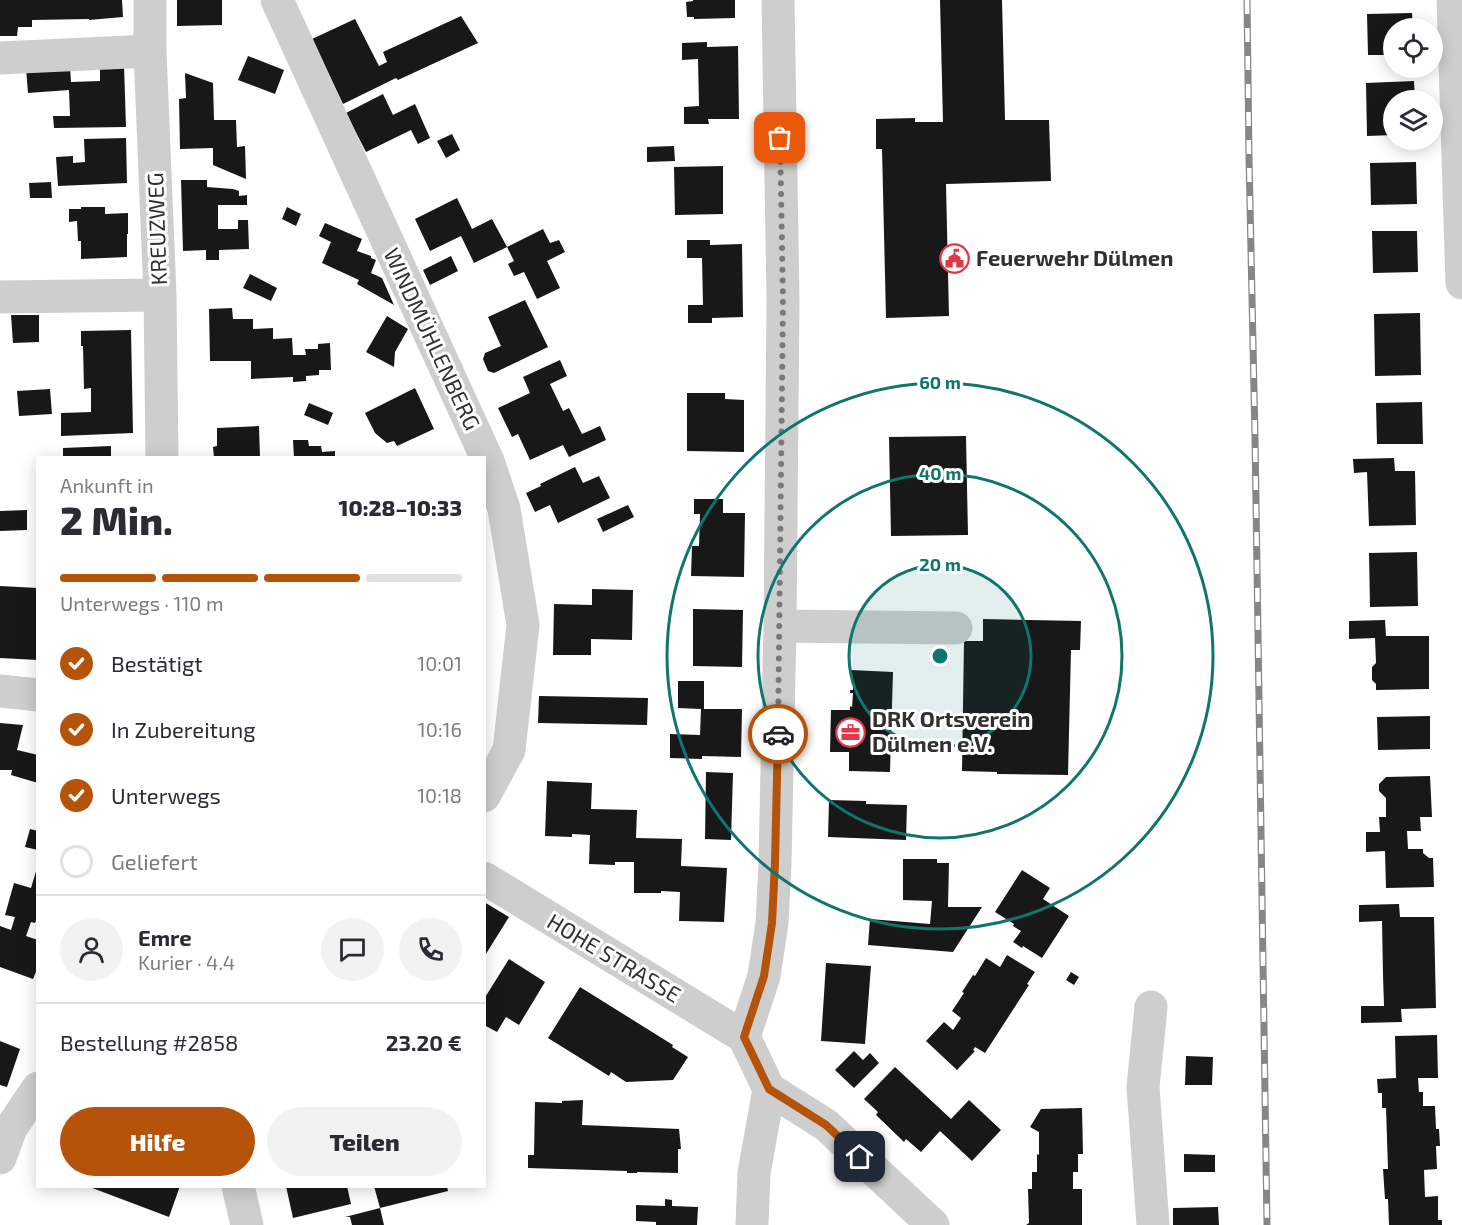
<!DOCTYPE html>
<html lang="de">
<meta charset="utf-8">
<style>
body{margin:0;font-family:"Exo 2",sans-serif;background:#f2f2f3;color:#2b2b33;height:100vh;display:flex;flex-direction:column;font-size:22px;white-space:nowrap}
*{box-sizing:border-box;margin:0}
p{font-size:20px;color:#7c7c81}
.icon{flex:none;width:33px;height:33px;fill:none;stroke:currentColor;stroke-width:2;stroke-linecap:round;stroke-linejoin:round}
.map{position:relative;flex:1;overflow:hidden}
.side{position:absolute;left:36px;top:456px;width:450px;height:732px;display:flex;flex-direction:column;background:#fff;border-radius:0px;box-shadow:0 3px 15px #0003}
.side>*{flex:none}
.tools{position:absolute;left:1383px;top:18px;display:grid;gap:12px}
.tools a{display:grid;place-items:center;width:60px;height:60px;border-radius:50%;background:#fff;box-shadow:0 3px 15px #0003;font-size:30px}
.pin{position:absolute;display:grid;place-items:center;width:51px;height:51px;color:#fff;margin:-26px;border-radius:12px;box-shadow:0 3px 9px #0006}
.courier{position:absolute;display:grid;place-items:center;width:60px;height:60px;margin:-30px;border:4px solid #b45309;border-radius:50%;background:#fff;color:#222;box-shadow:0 2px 8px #0007}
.summary em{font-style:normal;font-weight:800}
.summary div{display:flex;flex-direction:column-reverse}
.summary{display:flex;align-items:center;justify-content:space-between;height:102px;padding:0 24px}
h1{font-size:39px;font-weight:800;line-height:45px}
.bar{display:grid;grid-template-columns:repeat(4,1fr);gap:9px 6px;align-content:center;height:72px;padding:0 24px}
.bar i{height:8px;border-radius:4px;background:#e1e1e2}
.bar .active{background:#b45309}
.bar p{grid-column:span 4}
.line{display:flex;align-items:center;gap:15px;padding:0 24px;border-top:2px solid #e1e1e2}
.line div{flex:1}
.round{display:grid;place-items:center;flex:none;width:63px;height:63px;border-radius:32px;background:#f2f2f3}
ol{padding:0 24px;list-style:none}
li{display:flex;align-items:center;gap:18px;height:66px}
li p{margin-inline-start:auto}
li .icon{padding:6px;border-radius:50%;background:#b45309;color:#fff;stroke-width:4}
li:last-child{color:#7c7c81}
li i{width:33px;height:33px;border:3px solid #e1e1e2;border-radius:50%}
.action{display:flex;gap:12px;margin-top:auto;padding:12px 24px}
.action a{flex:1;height:69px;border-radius:36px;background:#b45309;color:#fff;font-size:24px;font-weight:800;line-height:69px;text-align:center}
.action a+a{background:#f2f2f3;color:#2b2b33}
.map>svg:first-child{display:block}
.building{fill:#181818}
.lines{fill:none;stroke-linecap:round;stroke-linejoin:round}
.minor{stroke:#cecece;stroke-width:33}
.rail-casing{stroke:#868686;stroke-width:7}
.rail{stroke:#fff;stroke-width:4.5;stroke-dasharray:14;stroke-linecap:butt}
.done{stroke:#797979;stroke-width:6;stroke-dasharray:0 10.8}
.route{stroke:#b45309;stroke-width:8}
.ring{fill:none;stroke:#0f766e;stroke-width:3}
.labels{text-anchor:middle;stroke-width:6;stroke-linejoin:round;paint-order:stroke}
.street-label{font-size:22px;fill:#313131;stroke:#fff}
.poi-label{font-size:22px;font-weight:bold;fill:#313131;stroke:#fff;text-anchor:start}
.centre{fill:#0f766e;stroke:#fff;stroke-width:3}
.ring-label{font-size:18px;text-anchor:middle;font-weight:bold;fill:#0f766e;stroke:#fff;stroke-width:6;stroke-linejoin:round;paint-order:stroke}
</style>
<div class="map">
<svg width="1462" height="1225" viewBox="0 0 1462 1225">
<rect width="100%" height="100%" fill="#fff"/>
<path class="building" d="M0,0h122l1,17 -34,3v-1l-57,1v7h-14l-1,9h-17z
M177,0h45v25l-45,1z
M693,0h42v18l-41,1v-2h-7l-1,-15 7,-1z
M940,0h62l3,120h44l2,61 -105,3 3,132 -63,2 -4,-169h-6v-30l39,-1v4h28z
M1412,13l1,15h-19v27h-26l-1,-41z
M461,16l17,27 -80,37 -2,-2 -53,26 -31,-65 43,-20 24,47 8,-4 -4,-10z
M707,42v5l31,-1 1,73h-31l1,5h-25v-17l15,-1 -1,-47 -16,1v-17z
M248,56l36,14 -9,24 -37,-14z
M100,65h24l2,62 -72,1 -1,-12h17l-1,-26 -41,3 -2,-25 44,-2 1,16 29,-1z
M185,73l28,10 1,37h22l1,27 8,-1 1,33 -33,-14v-17l-33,1 -1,-50 7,-1z
M1414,81l1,19h-21v35l-27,1 -1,-53z
M383,94l10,21 22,-11 15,34 -12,6 -7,-14 -45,22 -20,-39z
M452,134l8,16 -14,8 -9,-17z
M126,138l1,45 -69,3 -2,-29 17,-1v7l12,-1 -1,-23z
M674,146l1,15 -28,1v-15z
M1416,162l1,42 -46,1 -1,-42z
M723,166v48l-48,1 -1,-48z
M181,180h26v7l26,2 6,2v5l8,-1v10h-29v24h20v-9h10l1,29 -30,1v10h-13v-10l-23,1z
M51,182l1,16h-22l-1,-15z
M457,198l15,31 20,-10 15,28 -33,16 -13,-27 -31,15 -15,-32z
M81,207h24v7l23,-1v21h-1v23l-46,2v-18h-3l-1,-20 -8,1v-13h12z
M287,207l14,7 -5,12 -14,-7z
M325,223l37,16 -5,12 14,5v2l5,2 -5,13 11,5 12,27 -37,-21 2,-4 -37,-17 9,-21 -12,-6z
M543,229l7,14 9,-3 6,12 -18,9 13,27 -23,11 -13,-27 -10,4 -6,-12 6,-3 -7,-14z
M1372,231h45l1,41 -45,1z
M687,240h23v5l32,-1 1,73 -31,1v5h-24v-18h15l-1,-47h-15z
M451,256l7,15 -28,14 -7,-15z
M250,274l27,14 -6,13 -28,-13z
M525,300l23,47 -54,26 -6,-2 -5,-12 2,-6 16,-7 -13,-29z
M232,308l1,11h20v10l20,-1v11l19,-1 1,17h13l-1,-6h13v-5l12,-1 1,27h-12v5l-13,1v5l-13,1v-5l-42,2v-18h-41l-1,-52z
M1420,313l1,62 -46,1 -1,-62z
M11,315h28v27l-26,1z
M387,316l21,13 -13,23 -1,15 -28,-15z
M131,330l2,103 -72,3v-23l30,-1v-24l-7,1 -1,-43h-2v-15z
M560,360l7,16 -17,8 13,27 6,-3 13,26 18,-8 6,14 -37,17 -6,-12 -33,15 -12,-26 -6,3 -14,-29 32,-15 -7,-16z
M415,388l19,41 -37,17 -3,-5 -7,2 -12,-10 -10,-20z
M50,389l2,25 -33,2 -2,-25z
M687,393h38v6l19,1v52l-57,-1z
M1422,402l1,42h-46l-1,-41z
M309,403l24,10 -5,12 -24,-10z
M259,426l1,32h-46l-1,-11 4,-1v-18z
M966,436l2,99 -77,1 -2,-99z
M293,440h15l1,6h12l1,6 13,-1v7h-41z
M111,446v12h-48v-10z
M1394,458l1,13h20l1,54 -47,1 -2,-54 -13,1 -1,-14z
M575,467l8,16 16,-7 11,22 -52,25 -8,-18 -15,7 -9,-19 15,-7 -1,-2z
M694,499h29v14h22l-1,64 -53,-1 1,-30h7l1,-32h-6z
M628,505l6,12 -31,15 -6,-13z
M27,510v20l-27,1v-20z
M1417,552l1,54 -48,1 -1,-54z
M0,586l38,2v72l-38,-2z
M592,589l41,1 -1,50 -41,-1v16h-38l1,-51 38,1z
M693,609l50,1 -1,57 -49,-1z
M983,619l98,2 -1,29h-9l-3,125 -71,-1v-2l-35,-1 2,-130h19z
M1385,620l1,16h43v53l-53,1v-6l-4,-4v-13l4,-4 -1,-25 -26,1v-18z
M851,670l42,2 -3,100 -41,-1v-19h-19l1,-42h19v-4l2,1 1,-14h-3v-3h3v-14h-2z
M678,681h26v28h38l-1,48 -39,-1v3l-32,-1v-24l30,1 1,-26 -23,-1z
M539,696l109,2 -1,27 -109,-2z
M1430,716v33l-52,1 -1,-33z
M0,723l23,2 -6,25 21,5v28l-27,-8 1,-5h-12z
M706,772l27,1 -2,67 -26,-1z
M1430,776l2,41h-12l1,14h-14l1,18h15v4l6,5h4l1,29 -48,1 -1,-37 -19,1v-20h14l-1,-15h7v-19l-7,-7v-7l7,-7z
M547,781l45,2 -1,26 46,1 -1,28 46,1 -1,27 46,2 -3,54 -45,-1 1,-29 -19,-1v2h-27v-31h-19v3l-26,-1 1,-29 -18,-1v3l-27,-1z
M829,800l37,1v3l41,1 -1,35 -78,-3z
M30,829l8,2v19l-13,-3z
M903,859h34v4h12l-1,44h34l-29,45 -85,-7 2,-26 60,5 2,-23 -29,-1z
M37,868l1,47 -3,8 -4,-1 -5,14 12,4v27l-5,12 -33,-12v-41l11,4 4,-13 -10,-2 9,-32 17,5z
M1022,870l28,18 -7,11 26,17 -27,42 -19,-12 -1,2 -9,-6 8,-11 -8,-5 1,-2 -19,-12z
M484,902l25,15 -25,40z
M1399,904l1,13h34l2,91 -35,1 1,13 -41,1v-17h23l-1,-31 -1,-54 -23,1v-17z
M1007,955l28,17 -8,12 2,1 -44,68 -10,-6 -2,3 2,1 -18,19 -31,-29 18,-19 9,8 8,-12 -9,-7 12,-18 -2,-1 11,-17 2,1 11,-18 14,9z
M509,959l36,23 -26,43 -13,-8 -9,15 -13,-7v-26z
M826,963l45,3 -6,78 -44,-3z
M1071,972l8,5 -5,8 -8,-5z
M580,987l93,58 -1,2 16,10 -15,23 -47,2 -15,-10 -2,4 -61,-38z
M1437,1035l1,43h-20l1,14h4v14h12l1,23h3l1,17h-4l1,23 -13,1 1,27 13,-1v24h4v5h-53l-1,-26h-3l-2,-30h5l-2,-61h-4v-15h-4l-1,-14 19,-1 -1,-42z
M0,1041l20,8 -13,38 -7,-2z
M854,1051l9,9 7,-7 9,10 -25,25 -19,-18z
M1186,1056l27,1 -1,28h-27z
M895,1067l56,52 18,-19 32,30 -29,31 -32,-30 -19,21 -15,-13 -2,3 -28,-27 2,-3 -14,-13z
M583,1100l-1,25 97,4 2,20h-3v24l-41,-1v1h-10v-2l-99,-3v-13h6l1,-53 27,1v-2z
M1082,1108l1,46h-5v18h-5v17h9v36h-56l3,-2 -1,-34h4v-17h5v-18l2,1v-23l-9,-5 11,-18z
M1184,1154l31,1v17h-31z
M87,1186h93l-11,31z
M286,1186h61l4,18 -58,14z
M374,1186h73l1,5 -68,17z
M665,1199l7,1v6l26,1 -1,18h-41v-3l-20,-1v-16l29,1z
M1218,1207l1,18h-46v-17z
M380,1208l4,17h-32l-2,-8h-5z"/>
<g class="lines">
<path class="minor" d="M150,0v51l10,244 2,163
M277,0l211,461 16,48 19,116 -14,125 -25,46
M1453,0l9,283
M0,58l150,-7
M0,297l160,-2
M780,626l176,2
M0,691l38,4
M484,878l260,159
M1151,1007l-8,80 10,138
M769,1089l57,36 107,100
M0,1158l11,-30 27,-40
M238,1186l9,39
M752,1225l2,-52 15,-84 -25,-52 20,-61 8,-53 3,-60 5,-237 3,-327 -5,-299"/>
<defs>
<path id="rail" d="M1247,0l2,157 6,280 12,788"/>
</defs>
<use href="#rail" class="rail-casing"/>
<use href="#rail" class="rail"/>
</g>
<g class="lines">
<path class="done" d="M778,734l5,-435 -3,-161"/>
<path class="route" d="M778,734l-3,129 -3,60 -8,53 -20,61 25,52 57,36 34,32"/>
</g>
<circle cx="940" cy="656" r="91" fill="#0f766e" fill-opacity=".12"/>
<g class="ring">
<circle cx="940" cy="656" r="91"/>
<circle cx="940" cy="656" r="182"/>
<circle cx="940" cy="656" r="273"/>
</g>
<defs>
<symbol id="civic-ring" viewBox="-11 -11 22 22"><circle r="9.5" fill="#fff" stroke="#e53647" stroke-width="1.5"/><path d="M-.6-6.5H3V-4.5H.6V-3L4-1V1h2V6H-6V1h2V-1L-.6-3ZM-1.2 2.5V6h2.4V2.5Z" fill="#e53647"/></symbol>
<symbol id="office-ring" viewBox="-11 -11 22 22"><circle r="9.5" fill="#fff" stroke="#e53647" stroke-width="1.5"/><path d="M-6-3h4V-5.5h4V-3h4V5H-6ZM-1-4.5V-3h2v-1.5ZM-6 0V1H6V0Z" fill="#e53647"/></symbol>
</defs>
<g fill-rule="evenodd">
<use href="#civic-ring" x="938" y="242" width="33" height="33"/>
<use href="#office-ring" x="834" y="716" width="33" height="33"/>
</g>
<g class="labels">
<g class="street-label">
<text transform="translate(157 229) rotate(-92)" y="8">KREUZWEG</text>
<text transform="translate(432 339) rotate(65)" y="8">WINDMÜHLENBERG</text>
<text transform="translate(614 958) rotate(31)" y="8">HOHE STRASSE</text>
</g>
<g class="poi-label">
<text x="976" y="266">Feuerwehr Dülmen</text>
<text x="872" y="727">DRK Ortsverein<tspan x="872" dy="25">Dülmen e.V.</tspan></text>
</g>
</g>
<circle cx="940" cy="656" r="9" class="centre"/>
<g class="ring-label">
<text x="940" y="389">60 m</text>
<text x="940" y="480">40 m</text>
<text x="940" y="571">20 m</text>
</g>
</svg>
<div class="tools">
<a><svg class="icon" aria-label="locate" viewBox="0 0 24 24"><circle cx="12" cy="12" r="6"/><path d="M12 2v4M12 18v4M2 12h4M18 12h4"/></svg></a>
<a><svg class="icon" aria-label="layers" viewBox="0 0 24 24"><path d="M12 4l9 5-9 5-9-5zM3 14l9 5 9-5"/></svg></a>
</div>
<div class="pin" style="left:780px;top:138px;background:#ea580c"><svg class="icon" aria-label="bag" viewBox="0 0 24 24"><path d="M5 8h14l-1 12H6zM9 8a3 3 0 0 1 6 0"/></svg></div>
<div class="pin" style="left:860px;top:1157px;background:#1f2937"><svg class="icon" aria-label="home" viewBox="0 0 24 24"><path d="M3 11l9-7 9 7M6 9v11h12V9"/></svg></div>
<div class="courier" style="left:778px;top:734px"><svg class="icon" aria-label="car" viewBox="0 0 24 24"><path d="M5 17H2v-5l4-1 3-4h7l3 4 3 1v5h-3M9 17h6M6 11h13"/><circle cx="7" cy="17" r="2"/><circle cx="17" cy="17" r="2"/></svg></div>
<section class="side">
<div class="summary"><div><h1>2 Min.</h1><p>Ankunft in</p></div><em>10:28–10:33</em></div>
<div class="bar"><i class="active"></i><i class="active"></i><i class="active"></i><i></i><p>Unterwegs · 110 m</p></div>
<ol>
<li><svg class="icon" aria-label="check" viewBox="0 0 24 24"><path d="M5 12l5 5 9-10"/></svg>Bestätigt<p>10:01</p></li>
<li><svg class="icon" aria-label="check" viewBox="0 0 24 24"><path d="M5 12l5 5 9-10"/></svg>In Zubereitung<p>10:16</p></li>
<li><svg class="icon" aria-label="check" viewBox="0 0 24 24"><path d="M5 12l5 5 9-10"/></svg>Unterwegs<p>10:18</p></li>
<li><i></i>Geliefert</li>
</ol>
<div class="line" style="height:108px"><a class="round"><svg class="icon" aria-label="person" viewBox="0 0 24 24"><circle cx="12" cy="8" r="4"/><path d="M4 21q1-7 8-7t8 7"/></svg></a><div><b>Emre</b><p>Kurier · 4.4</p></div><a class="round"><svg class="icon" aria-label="chat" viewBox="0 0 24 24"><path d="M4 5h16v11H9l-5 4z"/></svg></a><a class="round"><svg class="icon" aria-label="phone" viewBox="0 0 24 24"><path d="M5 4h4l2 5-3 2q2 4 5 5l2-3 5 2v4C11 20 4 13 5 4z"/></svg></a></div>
<div class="line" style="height:78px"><div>Bestellung #2858</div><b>23.20 €</b></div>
<div class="action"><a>Hilfe</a><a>Teilen</a></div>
</section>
</div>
